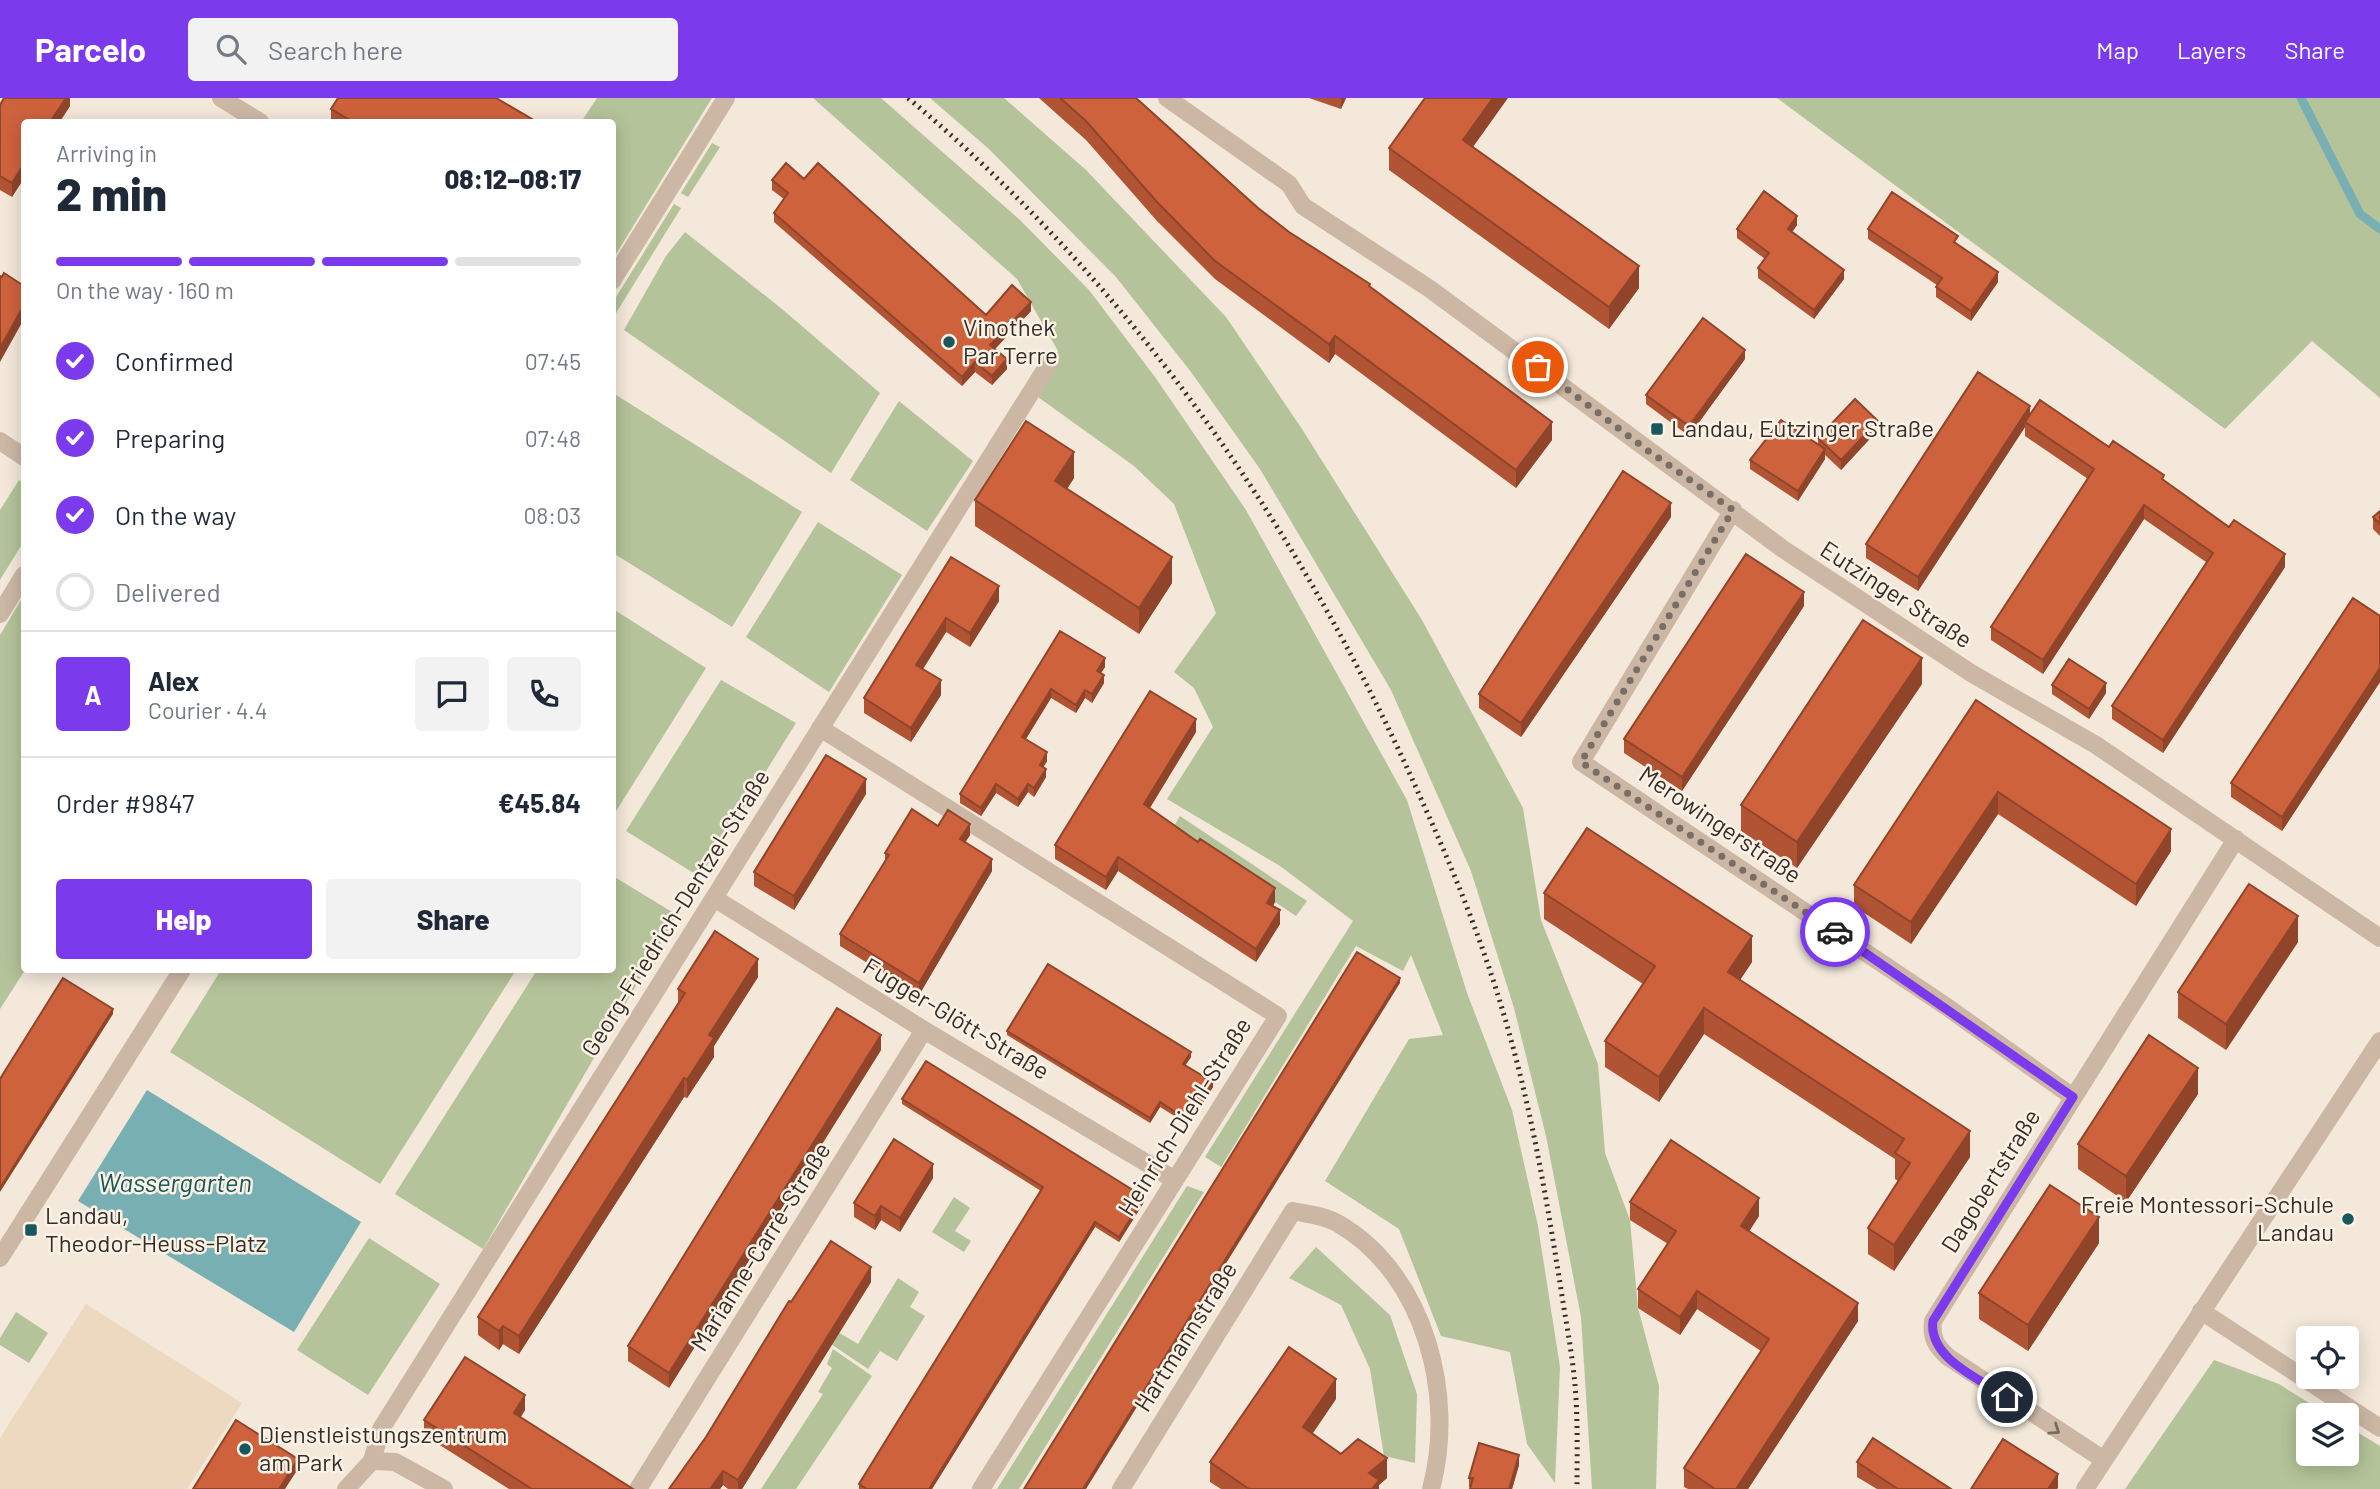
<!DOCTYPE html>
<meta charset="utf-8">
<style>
body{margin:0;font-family:Barlow,sans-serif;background:#f2f2f3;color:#1f2937;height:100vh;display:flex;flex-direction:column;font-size:26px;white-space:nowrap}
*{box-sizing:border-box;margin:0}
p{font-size:23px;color:#747a83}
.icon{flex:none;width:38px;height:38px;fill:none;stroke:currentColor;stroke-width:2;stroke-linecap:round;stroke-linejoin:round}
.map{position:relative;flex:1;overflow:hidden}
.drawer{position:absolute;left:21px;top:21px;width:595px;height:854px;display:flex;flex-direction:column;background:#fff;border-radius:7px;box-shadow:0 4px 18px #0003}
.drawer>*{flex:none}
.controls{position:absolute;left:2296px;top:1228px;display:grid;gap:14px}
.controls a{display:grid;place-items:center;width:63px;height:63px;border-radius:7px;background:#fff;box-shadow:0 4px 18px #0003;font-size:35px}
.pin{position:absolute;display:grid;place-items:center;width:60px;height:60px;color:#fff;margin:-30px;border:4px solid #fff;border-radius:50%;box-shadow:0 2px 7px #0007}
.courier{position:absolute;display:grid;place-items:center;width:70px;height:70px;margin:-35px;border:5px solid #7c3aed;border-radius:50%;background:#fff;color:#222;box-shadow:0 2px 9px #0007}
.summary em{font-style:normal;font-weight:800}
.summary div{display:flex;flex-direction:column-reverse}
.summary{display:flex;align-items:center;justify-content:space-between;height:119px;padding:0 35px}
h1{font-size:46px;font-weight:800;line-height:52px}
.bar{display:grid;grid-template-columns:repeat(4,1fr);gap:10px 7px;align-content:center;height:84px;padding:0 35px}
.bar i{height:9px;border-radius:5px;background:#e0e1e3}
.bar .selected{background:#7c3aed}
.bar p{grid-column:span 4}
.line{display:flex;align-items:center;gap:18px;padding:0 35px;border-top:2px solid #e0e1e3}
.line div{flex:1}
.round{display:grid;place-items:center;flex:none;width:74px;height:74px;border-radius:7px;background:#f2f2f3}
ol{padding:0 35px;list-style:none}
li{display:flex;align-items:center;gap:21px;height:77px}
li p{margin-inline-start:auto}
li .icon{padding:7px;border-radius:50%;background:#7c3aed;color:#fff;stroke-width:4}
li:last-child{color:#747a83}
li i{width:38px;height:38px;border:4px solid #e0e1e3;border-radius:50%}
.primary-button{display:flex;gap:14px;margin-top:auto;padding:14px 35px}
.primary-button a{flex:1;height:80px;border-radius:7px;background:#7c3aed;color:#fff;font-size:28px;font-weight:800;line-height:80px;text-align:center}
.primary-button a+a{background:#f2f2f3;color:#1f2937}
header{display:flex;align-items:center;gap:42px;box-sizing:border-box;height:98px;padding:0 35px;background:#7c3aed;color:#fff}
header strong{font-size:33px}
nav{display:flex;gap:38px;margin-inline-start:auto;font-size:24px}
.search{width:490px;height:63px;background:#f2f2f3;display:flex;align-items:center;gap:18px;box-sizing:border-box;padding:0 24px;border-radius:7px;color:#747a83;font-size:26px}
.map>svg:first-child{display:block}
.green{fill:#b4c399}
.plaza{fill:#edd9c0}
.water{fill:#77afb2}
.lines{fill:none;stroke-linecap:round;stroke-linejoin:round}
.stream{stroke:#77afb2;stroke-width:9}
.minor{stroke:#ccb7a5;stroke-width:18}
.rail{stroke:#372c27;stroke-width:5;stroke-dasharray:2 5;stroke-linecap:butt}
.wall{fill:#b15434}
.shaded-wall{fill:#90452b}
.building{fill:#ce623d;stroke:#90452b;stroke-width:2}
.oneway{stroke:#7a6b60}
.done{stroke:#796e66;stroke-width:7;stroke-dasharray:0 12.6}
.route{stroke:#7c3aed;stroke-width:9}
.poi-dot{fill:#19575c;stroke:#fbf2e6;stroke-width:2.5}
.labels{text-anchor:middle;stroke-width:5;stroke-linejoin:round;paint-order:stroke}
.poi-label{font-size:24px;fill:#372c27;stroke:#fbf2e6;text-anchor:start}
.street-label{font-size:24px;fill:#372c27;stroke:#fbf2e6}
.water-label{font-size:26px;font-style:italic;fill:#19575c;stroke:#fbf2e6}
</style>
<header>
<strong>Parcelo</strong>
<div class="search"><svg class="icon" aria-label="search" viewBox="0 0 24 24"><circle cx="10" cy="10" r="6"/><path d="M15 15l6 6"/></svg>Search here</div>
<nav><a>Map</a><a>Layers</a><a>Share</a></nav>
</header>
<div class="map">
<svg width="2380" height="1391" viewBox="0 0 2380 1391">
<rect width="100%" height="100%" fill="#f3e8da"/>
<path class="green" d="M597,0h115l-99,161 -1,-137h-31z
M813,0h68l139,122 69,70 66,87 91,133 161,290 60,193 45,117 26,116 22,141 -5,116 -28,-39 -17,-92 -69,-16 -42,-107 -74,-48 84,-142 34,-4 -32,-80 -8,16 -47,-25 -135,221 -16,-10 148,-236 -73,-55 -113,-67 46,-72 -19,-39 -20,-16 42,-59 -42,-109 -40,-38 -103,-74 27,-41 -41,-72z
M930,0h74l82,72 140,147 76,112 120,191 101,188 18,112 57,144 7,89 25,67 8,88 21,78 -3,103h-64l-11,-172 -35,-181 -32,-128 -43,-137 -80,-181 -131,-221 -69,-97 -75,-95 -127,-128z
M1777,0h603v300l-68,-57 -87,88z
M712,45l8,4 -32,50 -7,-4z
M674,106l7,4 -68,110v-16z
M685,134l97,77 98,84 -49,80 -207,-143 42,-74z
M613,295l189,119 -70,115 -119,-74z
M899,303l74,60 -46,70 -77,-51z
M19,382l5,4v57l-24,39v-70z
M818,424l84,53 -73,117 -83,-55z
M24,497l1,375 -25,39v-374z
M613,511l93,59 -93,148z
M721,582l75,43 -96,154 -74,-46z
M1180,718l127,85 -11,15 -126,-83z
M613,778l64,39 -194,334 -88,-55 142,-224h75z
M221,872h295l-136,214 -210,-132z
M1187,1088l17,6 -185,297h-22z
M954,1099l16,11 -15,23 16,10 -7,11 -32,-20z
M369,1140l71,46 -72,111 -71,-45z
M1316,1149l74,68 27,79 -2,69 -31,-7 -14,-87 -29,-64 -52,-27z
M898,1180l21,14 -9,15 15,9 -28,45 -17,-10 -12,18 -37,-25 7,-12 20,12z
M16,1214l32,21 -19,30 -29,-18v-7z
M833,1251l39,27 -76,113h-35l62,-95 -5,-2 14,-24 -5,-4z
M2214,1262l65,24 51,32h-22v38h39v-28l33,20v43h-255z"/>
<path class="plaza" d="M86,1206l156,99 -55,86h-187v-51z"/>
<path class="water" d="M147,992l214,132 -67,110 -216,-131z"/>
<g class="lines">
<path class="stream" d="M2301,0l59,116 20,15"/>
<path class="minor" d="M221,0l39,24
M1167,0l122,86 14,22 127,83 353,260 188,124 125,72 284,193
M612,183l114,-183
M0,343l24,16
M1733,412l-152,252 366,245 126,90
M0,516l24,-39
M820,630l458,288 -297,473
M714,800l210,132 251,150
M0,1160l182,-288
M2201,1213l179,117
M2104,1362l-156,-103c-12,-11 -17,-19 -15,-36l303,-482
M372,1363l23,1 49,27
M346,1391l26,-28 9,-32 669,-1067
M638,1391l286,-459
M1121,1391l172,-278c15,3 33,5 46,13 87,51 117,173 92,265
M2085,1391l295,-448"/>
<path class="rail" d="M908,0c225,188 396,436 514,703 35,77 67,157 89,239 22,79 36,162 49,243 5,34 12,68 15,102 3,34 2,70 2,104"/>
</g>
<path class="wall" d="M70,0v8l-58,91 -12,-7v-85z
M1039,0h97l122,110 31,24 81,56 182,152 -36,48 -181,-134 -6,9 -114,-84 -58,-58 -71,-81z
M1309,0h37l-5,11z
M331,11l206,13h-204l-2,-1z
M1473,49l166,141 -30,41 -220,-159v-22z
M804,81l182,136 45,-4 -36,38 12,20 -15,16 -17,-13 -13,14 -188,-164v-9l10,-14 -12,-9v-10z
M1797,127l-5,7 52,47 -30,40 -56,-41v-10l7,-9 -28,-21v-9z
M1868,131l90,16 40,37 -27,39 -35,-24v-10l1,-2 -69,-46z
M1745,261l-56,77 -43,-32v-9z
M2030,317l79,32 55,34 121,86 -122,186 -51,-34v-13l94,-144 -62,-43 -101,155 -52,-34v-13l97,-148 -63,-43v-9l-107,164 -52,-33v-14z
M1878,332l-37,40 -16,-15v4l-27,42 -48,-32v-9l68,-16v-6z
M1074,380l-7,11 105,94 -33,51 -164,-108v-26z
M2380,413v25l-7,-7v-12z
M1671,419l-150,220 -42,-29v-14z
M951,459l48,44 -29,46 -24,-15 -23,37 18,26 -30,47 -47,-29v-15z
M1804,508l-122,185 -58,-38v-14z
M2380,518v66l-98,149 -51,-34v-14z
M1060,533l45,36 -4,6 3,10 -12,20 -7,-5 -9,15 -25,-15 -25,41 21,22 -4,6 3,10 -12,20 -6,-5 -10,15 -22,-14 -15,23 -21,-13v-9z
M1922,586l-125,184 -56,-37v-26z
M2052,587l54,8 -17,26 -37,-25z
M1976,602l195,151 -35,55 -138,-92 -87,130 -57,-38v-21z
M1196,634l-46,76 125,94 -2,4 7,18 -24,38 -138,-91 -12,19 -51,-31v-14z
M866,696l-72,116 -40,-24v-14z
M938,728l32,9 -5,7 27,29 -73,124 -79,-49v-12l45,-72v-9z
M1544,795l208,69 -12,18 230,177 -76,114 -26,-17v-26l30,-47 -3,-2v-20l-191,-125 -45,68 -54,-35v-26l38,-57 -99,-65z
M2298,844l-72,108 -48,-32v-26z
M758,879l-44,69v11l-27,41 -3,-1 -165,257 -16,-10 -4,6 -21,-15v-18l200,-314v-14z
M1007,933l184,26 -6,8 28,22 -24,38 -29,-18 -10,16 -143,-88z
M881,952l-212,338 -41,-27v-15z
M2198,996l-72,108 -48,-33v-25z
M902,1001l242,103 -25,40 -24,-15 -163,262h-73v-5l182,-293 -139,-87z
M933,1080l-33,54 -19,-12 -6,10 -21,-13v-14z
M1630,1104l129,14 -10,15 109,90 -110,168h-60l-4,-2v-19l77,-117 -64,-42 -17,26 -42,-27v-19l30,-45 -38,-24z
M2099,1145l-71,108 -49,-32v-26z
M871,1184l-129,207h-14l-5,-4 -3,4h-51l37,-52 85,-135z
M1336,1301l-23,34 28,21 46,24 -8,7v4h-158l-11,-7v-20z
M525,1312l-5,8 113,71h-124l-85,-54v-15z
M1857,1364l94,27h-74l-20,-12z
M1519,1367l-7,24h-42l1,-2h-2v-9z"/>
<path class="shaded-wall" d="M66,0h4v8l-11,16h-9z
M1341,0h5l-5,11z
M1493,0h15l-45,63v-21z
M24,66v14l-12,19v-14z
M1797,118v9l-9,13v-9z
M1639,168v22l-30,41v-22z
M1844,172v9l-30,40v-9z
M1998,174v10l-27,39v-10z
M1031,204v9l-41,43v-9z
M24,207v14l-24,43v-14z
M1335,238v18l-6,9v-19z
M1745,252v9l-56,77v-10z
M1007,261v10l-15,16v-9z
M975,264v10l-13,14v-9z
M2030,308v14l-5,2v5l-107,164v-14z
M1878,323v9l-37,40v-10z
M1552,324v18l-36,48v-18z
M1825,351v10l-27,42v-10z
M1074,354v26l-19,29v-26z
M1671,405v14l-150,220v-14z
M2144,407v14l-101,155v-14z
M2285,456v13l-122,186v-13z
M1172,459v26l-33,51v-26z
M999,488v15l-29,46v-14z
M1804,494v14l-122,185v-14z
M946,520v14l-30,48v-15z
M1105,560v9l-8,12v-8z
M1922,560v26l-125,184v-26z
M2380,570v14l-98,149v-14z
M1104,577v8l-12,20v-9z
M941,582v15l-30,47v-14z
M2106,585v10l-17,26v-10z
M1051,591v9l-29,47v-8z
M1085,592v8l-9,15v-8z
M1196,621v13l-52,85v-13z
M1047,654v9l-7,12v-8z
M1046,671v8l-12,20v-9z
M866,681v15l-72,116v-14z
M996,686v9l-15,23v-8z
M1028,686v8l-10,15v-8z
M1998,694v22l-87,130v-22z
M970,726v11l-10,16v-12z
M2171,731v22l-35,55v-22z
M1118,759v14l-12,19v-13z
M992,761v12l-73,124v-12z
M1275,790v14l-8,14v-13z
M1280,812v14l-24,38v-13z
M2298,818v26l-72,108v-26z
M1752,838v26l-24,36v-26z
M758,861v18l-44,69v11l-27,41v-18l22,-45z
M1400,880v5l-314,506h-3z
M1704,910v26l-45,68v-25z
M113,911v5l-113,178v-4z
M881,937v15l-212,338v-15z
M1191,954v5l-8,12v-5z
M2198,970v26l-72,108v-26z
M684,980v19l-165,257v-18z
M1213,984v5l-24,38v-4z
M1160,1004v5l-10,16v-5z
M1970,1033v26l-76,114v-26z
M933,1066v14l-33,54v-14z
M1144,1099v5l-25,40v-5z
M1759,1100v18l-18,28v-18z
M881,1108v14l-6,10v-14z
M2099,1119v26l-71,108v-26z
M1095,1124v5l-163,262h-3z
M871,1169v15l-129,207h-4v-9z
M1697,1193v18l-17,26v-18z
M1858,1205v18l-110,168h-12z
M503,1228v18l-4,6v-19z
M1336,1281v20l-33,48v-20z
M525,1297v15l-11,18v-15z
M1519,1357v10l-7,24h-3z
M1387,1360v20l-8,7v4h-10v-16z
M298,1361v10l-13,20h-6z
M723,1373v14l-3,4h-10z
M2058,1376v14l-1,1h-9z"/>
<path class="building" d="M4,0h62l-16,24h-26v42l-12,19 -12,-7v-71z
M338,0h158l41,24h-184l-22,-13z
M1060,0h76l122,110 31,24 81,52 -1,2 183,136 -36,48 -181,-134 -6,8 -114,-83 -58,-59 -71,-81z
M1425,0h68l-30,42 176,126 -30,41 -220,-159z
M786,65l18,16 14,-16 168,152 26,-30 19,17 -41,43 17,14 -15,17 -17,-14 -13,15 -188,-164 14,-20 -16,-13z
M1764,93l33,25 -9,13 56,41 -30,40 -56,-42 11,-15 -32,-24z
M1892,94l66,44 -4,6 44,30 -27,39 -35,-24 6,-9 -74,-49z
M4,175l20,13v19l-24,43v-72l2,1z
M1703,220l42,32 -56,76 -43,-31z
M1978,274l52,34 -112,171 -52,-33z
M1855,301l23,22 -37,39 -23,-22z
M2040,302l69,47 4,-6 51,34 -2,4 67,48 5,-7 51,34 -122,186 -51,-34 101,-153 -69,-48 -101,155 -52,-33 103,-158 -69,-47z
M1781,322l44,29 -27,42 -48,-31z
M1026,323l48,31 -19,29 117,76 -33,51 -164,-108z
M1623,373l48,32 -150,220 -42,-29z
M2380,413v13l-7,-7z
M1746,456l58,38 -122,185 -58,-38z
M951,459l48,29 -29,47 -24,-15 -30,47 25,15 -30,48 -47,-30z
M2353,500l27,18v52l-98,149 -51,-34z
M1863,522l59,38 -125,184 -56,-37z
M1060,533l45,27 -8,13 7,4 -12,19 -7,-4 -9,15 -25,-16 -29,48 25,15 -7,13 6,4 -12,19 -6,-4 -10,15 -22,-15 -15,24 -21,-14z
M2069,561l37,24 -17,26 -37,-24z
M1150,593l46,28 -52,85 54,38 2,-3 75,49 -8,15 13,7 -24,39 -138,-92 -12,20 -51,-32z
M1976,602l195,129 -35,55 -138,-92 -87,130 -57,-37z
M826,657l40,24 -72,117 -40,-24z
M912,711l26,17 10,-16 22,14 -10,15 32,20 -73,124 -79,-49 49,-79 -4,-2z
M1587,730l165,108 -24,36 242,159 -76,114 -26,-17 42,-65 -15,-10 9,-14 -200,-131 -45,69 -54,-36 50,-75 -111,-73z
M2249,786l49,32 -72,108 -48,-32z
M715,833l43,28 -49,76 5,3 -27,42 -3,-2 -165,258 -16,-10 -4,5 -21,-14 207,-324 -7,-4z
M1357,854l43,26 -317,511h-59z
M1048,866l143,88 -8,12 30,18 -24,39 -29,-19 -10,16 -143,-87z
M63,880l50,31 -113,179v-109z
M837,910l44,27 -212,338 -41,-27z
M2149,937l49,33 -72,108 -48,-32z
M926,963l218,136 -25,40 -24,-15 -166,267h-62l-8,-5 184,-297 -141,-88z
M894,1041l39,25 -33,54 -19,-12 -6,10 -21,-13z
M1671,1042l88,58 -18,28 117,77 -122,186h-21l-31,-21 85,-129 -72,-48 -17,26 -42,-28 38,-58 -46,-29z
M2050,1087l49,32 -71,108 -49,-32z
M831,1143l40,26 -133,213 -15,-9 -13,18h-41l37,-52 83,-136 2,1z
M1289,1249l47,32 -33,48 38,27 17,-15 29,19 -18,15 10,7 -7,9h-123l-39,-27z
M465,1259l60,38 -11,18 119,76h-101l-108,-69z
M236,1322l62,39 -19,30h-86z
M1873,1340l78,51h-53l-41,-27z
M2003,1341l55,35 -10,15h-77z
M1479,1345l40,12 -10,34h-39l3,-11h-4z"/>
<defs><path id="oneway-chevron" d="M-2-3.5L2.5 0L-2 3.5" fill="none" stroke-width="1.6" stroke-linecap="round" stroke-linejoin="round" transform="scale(1.75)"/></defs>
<use class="oneway" href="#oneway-chevron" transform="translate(2055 1332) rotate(34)"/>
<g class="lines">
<path class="done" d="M1538,269l109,83 86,60 -152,252 254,170"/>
<path class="route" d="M1835,834l238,165 -140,224c-5,37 47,58 74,76"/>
</g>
<g class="poi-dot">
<circle cx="949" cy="244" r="7"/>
<rect x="1650" y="324" width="14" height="14" rx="3.5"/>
<circle cx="2348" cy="1121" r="7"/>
<rect x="24" y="1125" width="14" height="14" rx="3.5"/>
<circle cx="245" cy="1351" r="7"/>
</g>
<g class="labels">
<g class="poi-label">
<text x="963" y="238">Vinothek<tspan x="963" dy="28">Par Terre</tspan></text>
<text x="1671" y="339">Landau, Eutzinger Straße</text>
<text x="2334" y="1115" text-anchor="end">Freie Montessori-Schule<tspan x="2334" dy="28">Landau</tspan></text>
<text x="45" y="1126">Landau,<tspan x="45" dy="28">Theodor-Heuss-Platz</tspan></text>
<text x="259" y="1345">Dienstleistungszentrum<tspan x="259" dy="28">am Park</tspan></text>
</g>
<g class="street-label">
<text transform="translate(1896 497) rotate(33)" y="8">Eutzinger Straße</text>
<text transform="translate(1720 727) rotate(34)" y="8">Merowingerstraße</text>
<text transform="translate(676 815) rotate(-58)" y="8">Georg-Friedrich-Dentzel-Straße</text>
<text transform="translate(956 921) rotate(31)" y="8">Fugger-Glött-Straße</text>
<text transform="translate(1185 1019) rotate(-58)" y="8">Heinrich-Diehl-Straße</text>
<text transform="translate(1991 1083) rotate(-58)" y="8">Dagobertstraße</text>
<text transform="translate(761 1149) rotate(-58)" y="8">Marianne-Carré-Straße</text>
<text transform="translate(1186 1239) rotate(-58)" y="8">Hartmannstraße</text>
</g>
<g class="water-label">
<text x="175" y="1094">Wassergarten</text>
</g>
</g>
</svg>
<div class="controls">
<a><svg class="icon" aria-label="locate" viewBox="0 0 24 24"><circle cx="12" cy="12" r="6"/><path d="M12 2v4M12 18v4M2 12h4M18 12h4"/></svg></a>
<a><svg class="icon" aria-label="layers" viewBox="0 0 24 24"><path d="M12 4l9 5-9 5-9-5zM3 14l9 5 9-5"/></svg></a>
</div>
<div class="pin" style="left:1538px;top:269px;background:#ea580c"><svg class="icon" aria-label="bag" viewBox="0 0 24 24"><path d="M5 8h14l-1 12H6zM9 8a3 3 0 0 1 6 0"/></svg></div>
<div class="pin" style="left:2007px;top:1299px;background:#1f2937"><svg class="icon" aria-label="home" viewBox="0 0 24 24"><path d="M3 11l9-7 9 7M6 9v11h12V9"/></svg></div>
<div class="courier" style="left:1835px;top:834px"><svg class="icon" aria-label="car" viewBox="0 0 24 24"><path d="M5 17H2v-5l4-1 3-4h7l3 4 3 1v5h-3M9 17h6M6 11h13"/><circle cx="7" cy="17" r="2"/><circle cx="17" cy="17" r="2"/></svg></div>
<section class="drawer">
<div class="summary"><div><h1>2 min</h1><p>Arriving in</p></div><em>08:12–08:17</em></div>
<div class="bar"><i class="selected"></i><i class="selected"></i><i class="selected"></i><i></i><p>On the way · 160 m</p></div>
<ol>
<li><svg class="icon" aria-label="check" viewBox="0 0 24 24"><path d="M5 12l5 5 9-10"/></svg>Confirmed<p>07:45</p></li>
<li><svg class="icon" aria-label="check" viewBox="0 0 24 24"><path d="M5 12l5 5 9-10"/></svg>Preparing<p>07:48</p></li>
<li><svg class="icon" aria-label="check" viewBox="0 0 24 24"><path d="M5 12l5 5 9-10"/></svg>On the way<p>08:03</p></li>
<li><i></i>Delivered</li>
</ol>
<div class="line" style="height:126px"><b class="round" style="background:#7c3aed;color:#fff">A</b><div><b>Alex</b><p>Courier · 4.4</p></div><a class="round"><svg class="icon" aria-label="chat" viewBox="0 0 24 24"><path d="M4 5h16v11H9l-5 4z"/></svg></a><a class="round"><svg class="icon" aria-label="phone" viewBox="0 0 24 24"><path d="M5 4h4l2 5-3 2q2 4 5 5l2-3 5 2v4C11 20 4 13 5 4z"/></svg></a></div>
<div class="line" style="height:91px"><div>Order #9847</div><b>€45.84</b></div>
<div class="primary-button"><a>Help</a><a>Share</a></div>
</section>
</div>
